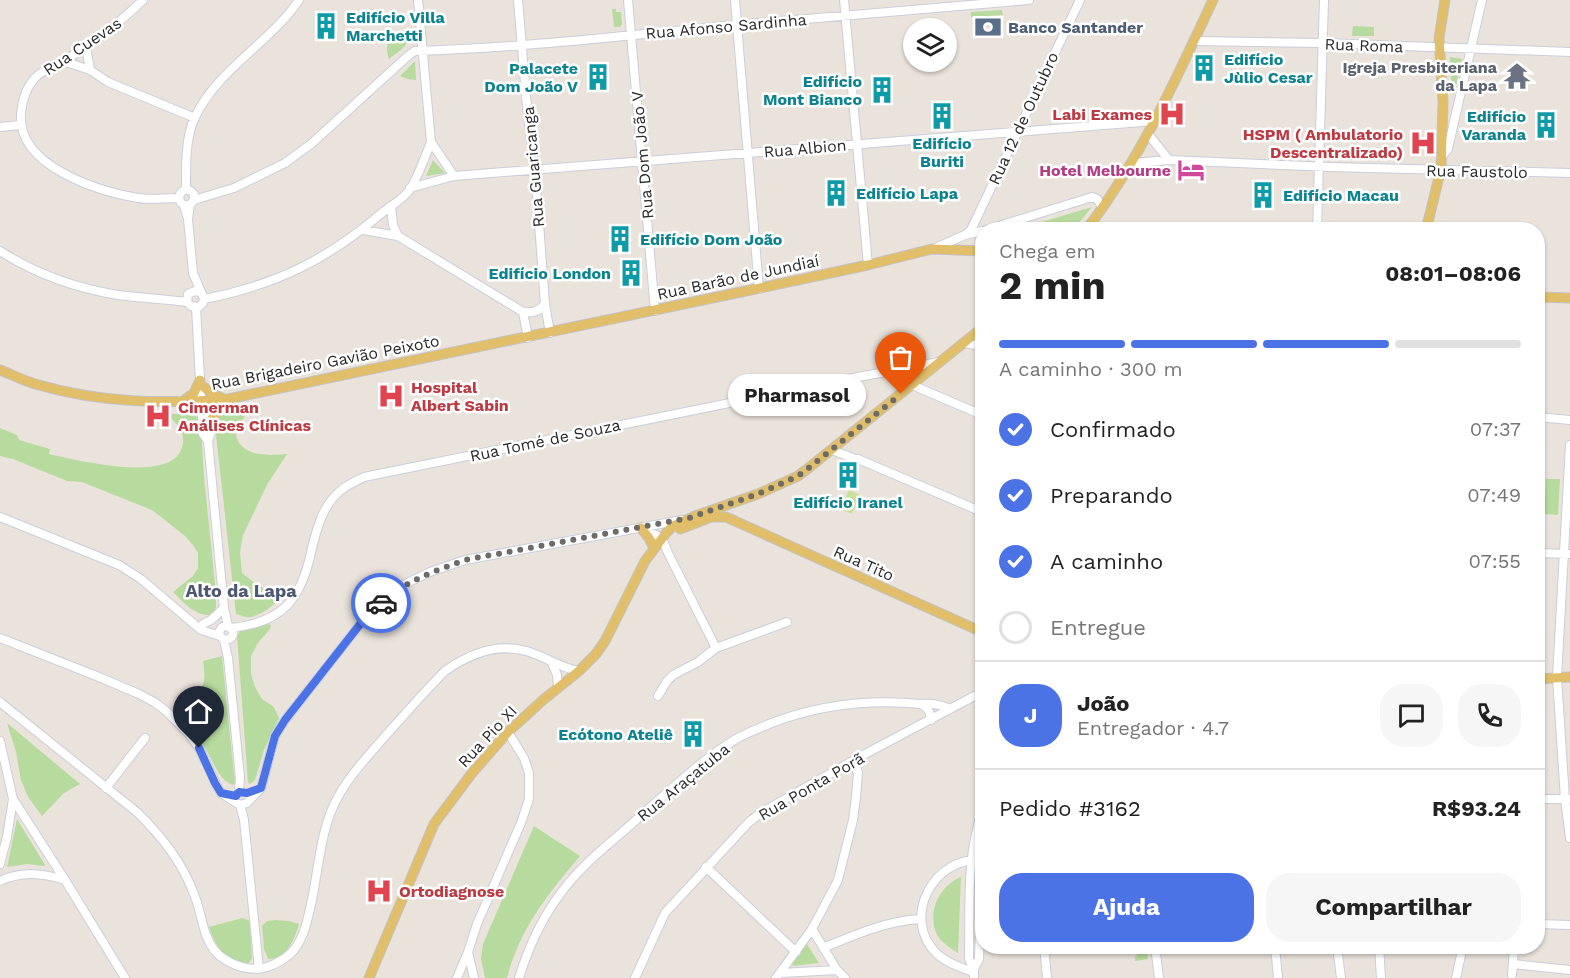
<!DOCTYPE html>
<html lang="pt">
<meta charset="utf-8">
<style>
body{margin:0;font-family:"Work Sans",sans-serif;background:#f6f6f6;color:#222;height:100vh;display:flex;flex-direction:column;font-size:22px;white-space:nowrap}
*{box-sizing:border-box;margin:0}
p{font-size:20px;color:#767676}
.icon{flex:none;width:33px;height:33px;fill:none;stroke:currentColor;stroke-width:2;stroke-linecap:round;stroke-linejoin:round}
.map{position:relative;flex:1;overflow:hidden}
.drawer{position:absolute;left:975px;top:222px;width:570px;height:732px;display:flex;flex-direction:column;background:#fff;border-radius:24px;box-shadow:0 2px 4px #0004}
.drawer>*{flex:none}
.fabs{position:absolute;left:903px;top:18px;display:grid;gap:12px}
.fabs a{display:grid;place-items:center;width:54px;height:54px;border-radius:50%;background:#fff;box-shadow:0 2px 4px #0004;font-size:30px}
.pin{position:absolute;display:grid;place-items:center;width:51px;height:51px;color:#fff;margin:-62px -26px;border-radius:50% 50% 50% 0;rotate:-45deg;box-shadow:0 0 6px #0007}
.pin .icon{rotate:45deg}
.courier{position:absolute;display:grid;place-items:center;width:60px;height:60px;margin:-30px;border:4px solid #4c73e6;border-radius:50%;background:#fff;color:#222;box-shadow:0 2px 8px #0007}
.bubble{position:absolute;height:42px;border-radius:21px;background:#fff;box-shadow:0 2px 4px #0004;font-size:20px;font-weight:700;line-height:42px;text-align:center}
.headline em{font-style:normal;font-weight:700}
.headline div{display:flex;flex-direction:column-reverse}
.headline{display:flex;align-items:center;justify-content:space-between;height:102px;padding:0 24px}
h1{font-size:39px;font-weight:700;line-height:45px}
.bar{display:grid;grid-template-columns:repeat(4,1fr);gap:9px 6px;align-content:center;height:72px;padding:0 24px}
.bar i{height:8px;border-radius:4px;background:#e0e0e0}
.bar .selected{background:#4c73e6}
.bar p{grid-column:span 4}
.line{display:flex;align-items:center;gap:15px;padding:0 24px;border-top:2px solid #e0e0e0}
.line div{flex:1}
.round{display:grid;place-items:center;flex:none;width:63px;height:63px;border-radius:24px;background:#f6f6f6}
ol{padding:0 24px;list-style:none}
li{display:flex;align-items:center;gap:18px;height:66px}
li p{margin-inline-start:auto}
li .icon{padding:6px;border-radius:50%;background:#4c73e6;color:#fff;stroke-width:4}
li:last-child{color:#767676}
li i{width:33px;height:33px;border:3px solid #e0e0e0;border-radius:50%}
.primary-button{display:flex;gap:12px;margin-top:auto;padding:12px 24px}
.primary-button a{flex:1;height:69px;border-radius:24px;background:#4c73e6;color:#fff;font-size:24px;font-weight:700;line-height:69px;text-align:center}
.primary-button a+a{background:#f6f6f6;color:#222}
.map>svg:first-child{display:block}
.green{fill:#b7db9e}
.pitch{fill:#c8e19b}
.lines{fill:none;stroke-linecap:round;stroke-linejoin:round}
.minor-casing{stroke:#cbced9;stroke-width:10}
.major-casing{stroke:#c3c3c3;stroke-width:11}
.minor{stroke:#fff;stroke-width:8}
.major{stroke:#e1be69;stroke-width:9}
.done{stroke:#6d6a68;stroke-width:6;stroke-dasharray:0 10.8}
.route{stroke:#4c73e6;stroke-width:8}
.labels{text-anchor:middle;stroke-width:5;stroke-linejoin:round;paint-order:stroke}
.culture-label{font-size:16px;font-weight:bold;fill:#0d838f;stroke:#fff;text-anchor:start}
.street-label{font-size:16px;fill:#292929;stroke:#fff}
.service-label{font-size:16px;font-weight:bold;fill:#4e5e75;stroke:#fff;text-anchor:start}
.worship-label{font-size:16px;font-weight:bold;fill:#5b616d;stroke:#fff;text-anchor:end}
.health-label{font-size:16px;font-weight:bold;fill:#be3a42;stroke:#fff;text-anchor:start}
.hotel-label{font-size:16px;font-weight:bold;fill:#b23c85;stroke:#fff;text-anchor:end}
.neighbourhood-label{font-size:18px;font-weight:bold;fill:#4e5874;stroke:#fff}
</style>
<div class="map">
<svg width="1570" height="978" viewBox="0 0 1570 978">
<rect width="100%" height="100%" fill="#eae3dc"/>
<path class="green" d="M612,9h4v3h5l1,12 -2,3h-6z
M1002,10l1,5 -32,2v-5z
M1353,26l21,1v9h-22z
M409,30c1,16 -8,20 -20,29 -6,-19 2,-26 20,-29z
M1450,57l12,2 -8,36 -2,-1z
M414,62h1l1,18 -8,-1 -8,-3z
M433,160l12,13 -19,3z
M1092,207l-18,22h-56z
M243,406l3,8 -11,18c4,25 32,24 52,22l-19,29 -25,52 -3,17 2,21 14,11 24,14c-8,9 -22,20 -34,19 -1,0 -9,-3 -10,-3l-22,-197 3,-4z
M167,414h25l6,4 3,11 3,48 12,116v15l-3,6c-15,5 -30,-12 -40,-22l20,-16 5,-8v-15l-5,-8 -8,-9 -33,-26 -70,-28 -15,-1 -54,-22 -13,-3v-28l17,7 2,5 31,9 -1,5c26,6 119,29 132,-4 7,-17 -4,-25 -14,-36z
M1546,479h14l-2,36 -14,-1z
M266,624l5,1 -1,4 -12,14 -7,13v18l4,13 7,12 12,8 5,11 -15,32 -9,30 -5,4 -2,-2 -11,-146 4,-6z
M222,656l11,109 2,18 -2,2c-14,-5 -18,-20 -25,-32 -8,-12 -17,-24 -26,-34 5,-13 20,-24 22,-38 1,-6 0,-14 -1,-20z
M7,723l73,61 -16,9 -22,23 -14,-19 -7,-17 -5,-28z
M17,819l28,46v1l-18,-2 -20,3z
M534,826l46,30c-32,38 -60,72 -73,122h-22l-4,-19 2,-15z
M961,877l-3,76c-7,-4 -14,-9 -19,-15 -14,-22 -1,-52 22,-61z
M242,918l8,3 2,37 -4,6c-22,0 -33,-19 -39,-37z
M276,920l13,1 10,3c-5,16 -12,35 -31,35l-4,-10 -2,-23 5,-5z
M807,944l12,19 -26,3 -1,-2z
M1137,947h9l2,12 -13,2v-5h2z"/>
<path class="pitch" d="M849,490l11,5 -8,19 -12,-5z"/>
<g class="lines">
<defs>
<path id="minor" d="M143,0c-22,21 -42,38 -68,54 -12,8 -29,13 -39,23 -10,10 -14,24 -15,38 -3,51 76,76 117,83 13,2 27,0 41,0
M418,0l13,142
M518,0l9,107 8,63 10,134 5,29
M628,0l27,311
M735,0l24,289
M844,0l24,265
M1194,41l129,2 247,9
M86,47l4,23
M63,61l27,9 18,12 87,36
M0,127l20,-2
M1148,134l21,26
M1441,157l7,-8 1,-5 33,-144
M1132,163l37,-3 161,7 240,6
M410,188l44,-12 701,-55
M186,190c0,-24 -1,-52 9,-73 23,-48 75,-74 104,-117
M194,200l40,-12 51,-25 26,-19 98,-89 6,-4c107,-3 214,-16 321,-26 98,-9 196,-16 293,-25
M184,205h6l4,-5v-6l-5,-4c-6,-1 -9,2 -10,8l2,5 3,2 3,11
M190,205l-2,14 5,54 11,26 -1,4 -4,4 -8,-1 -4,-4 1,-8 7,-3 5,1
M391,206l2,19 5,11
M363,230l35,6 125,76c9,1 16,0 22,-8
M986,230l106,-33 5,2 5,8
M1317,230l7,-230
M965,235l6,-5 109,-230
M933,249l32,-14 17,-4
M0,251c36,23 75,37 118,44 23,3 46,4 69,7
M204,299c72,-14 123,-39 179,-87 9,-7 22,-14 28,-24 8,-14 14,-31 20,-46l23,34
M196,307l7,127 5,7
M523,312l5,26
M964,343l18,3
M912,385l70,30
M208,401l3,32 -3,8 16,167 4,18
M1538,417l32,3
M1570,445l-13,232 8,122 5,39
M832,450l23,9h3l124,53
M0,517l119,48 22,14 60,51 19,6 4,4
M641,528l21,10 6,15 48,95
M1538,553l32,1
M203,624l8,-4 13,-12
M230,628c54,-5 72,-30 82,-80 5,-20 11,-43 28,-57 7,-6 16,-10 24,-14l494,-100 81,-15
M220,636l-1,-4 3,-5c13,-4 16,13 2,13
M0,638l99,39 40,17 15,8 12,9 23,23 10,14 19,40 3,5 19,12 7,-2 14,-15 14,-52 10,-16 76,-97 30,-30 20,-12 19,-9 35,-12 217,-40
M224,640l4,18 12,119 -1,15
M552,663l5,12 1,12
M658,696l9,-15 6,-6 25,-13 18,-14 71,-26
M0,702l138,111c24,24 44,49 56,81 9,21 8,47 26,62 13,10 31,16 47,11 9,-3 20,-9 27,-17 11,-14 14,-33 18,-50 7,-35 9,-74 27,-105 13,-23 31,-41 48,-61 19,-21 38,-43 58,-63 27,-19 58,-30 90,-17 16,6 26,14 44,17
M931,720c-1,-9 -3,-12 -10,-16 11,-1 19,0 29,5
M0,741l13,58 -6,38 -7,27
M106,788l39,-50
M13,799l52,81 60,98
M1538,799h31
M240,805l4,15 15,149
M706,867l90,85
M0,881c22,-10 42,-8 65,-1
M1538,924l32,1
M812,929l25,41 8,8
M1044,946l3,32
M1155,946l4,32
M1275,946l3,32
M1337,946l4,32
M1379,946l2,32
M823,948c31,-13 63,-27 97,-29
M468,952l6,26
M1513,964l57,6
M974,969l5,-10 3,-88
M974,972c-13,-4 -27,-9 -37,-18 -37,-36 -3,-98 45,-94
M781,973l56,-3
M1512,975l2,-26
M457,978l11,-26 9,-28 44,-101 8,-24v-26l-5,-15 -16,-26
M519,978c10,-33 26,-66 48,-93 20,-25 46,-44 69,-65 32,-28 64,-59 100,-81 10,-6 22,-10 33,-15 49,-19 99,-25 152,-20
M635,978l30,-65 84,-91 13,-10 103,-58 117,-62
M776,978l36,-49 26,-49 15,-60 3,-23 2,-24 -4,-13
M974,978v-9l-5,-10c1,-49 -3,-101 13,-147
M1456,978l7,-32"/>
<path id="major" d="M1086,230c54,-70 90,-151 127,-230
M1426,230l15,-61 2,-67 -4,-64 6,-38
M1538,297l32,1
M0,370c13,5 26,12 39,15 62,18 125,19 189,14l518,-108 122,-26 64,-16 50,2
M200,384l11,9 13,6
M182,402l12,-9 6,-13
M210,421l18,-22
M641,528l8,10 5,10
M680,529l31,-12h15l256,115
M1538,679l32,-2
M369,978l65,-154 38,-51 36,-41 35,-32 36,-29 17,-17 9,-13 40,-80 22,-29 6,-6 22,-10 63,-22 40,-18 8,-6 176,-142"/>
</defs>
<use href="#minor" class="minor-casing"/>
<use href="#major" class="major-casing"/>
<use href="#minor" class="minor"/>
<use href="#major" class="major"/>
</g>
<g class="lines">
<path class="done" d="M381,603c24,-22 54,-32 84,-43l224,-42 69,-24 40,-18 8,-6 95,-76"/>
<path class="route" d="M199,748l16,35 6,10 15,3 3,-4 8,1 14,-5 14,-52 10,-16 76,-97 20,-20"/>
</g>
<defs>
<symbol id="building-bare" viewBox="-9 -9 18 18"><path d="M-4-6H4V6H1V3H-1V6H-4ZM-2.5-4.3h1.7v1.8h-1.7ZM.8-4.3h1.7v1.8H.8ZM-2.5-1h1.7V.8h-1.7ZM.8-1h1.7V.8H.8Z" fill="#0f9aa8" stroke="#fff" stroke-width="2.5" paint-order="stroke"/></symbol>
<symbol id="bank-bare" viewBox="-9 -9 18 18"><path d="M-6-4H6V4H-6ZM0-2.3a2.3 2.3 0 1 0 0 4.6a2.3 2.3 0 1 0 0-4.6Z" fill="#5c6f8a" stroke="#fff" stroke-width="2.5" paint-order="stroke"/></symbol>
<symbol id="temple-bare" viewBox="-9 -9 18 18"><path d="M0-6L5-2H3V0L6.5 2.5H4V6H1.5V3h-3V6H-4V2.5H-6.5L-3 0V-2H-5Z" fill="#6b7280" stroke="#fff" stroke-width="2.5" paint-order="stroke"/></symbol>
<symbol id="hospital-bare" viewBox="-9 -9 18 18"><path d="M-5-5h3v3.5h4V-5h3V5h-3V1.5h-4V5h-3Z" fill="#e0444e" stroke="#fff" stroke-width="2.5" paint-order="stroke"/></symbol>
<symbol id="hotel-bare" viewBox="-9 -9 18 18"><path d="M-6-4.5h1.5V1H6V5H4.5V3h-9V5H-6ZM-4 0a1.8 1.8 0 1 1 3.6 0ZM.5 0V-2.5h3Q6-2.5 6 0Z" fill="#d1479c" stroke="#fff" stroke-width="2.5" paint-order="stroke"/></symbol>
</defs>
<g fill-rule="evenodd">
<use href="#building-bare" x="307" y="7" width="38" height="38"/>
<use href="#bank-bare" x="969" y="8" width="38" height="38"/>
<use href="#building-bare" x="1185" y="49" width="38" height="38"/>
<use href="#temple-bare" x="1498" y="57" width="38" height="38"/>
<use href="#building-bare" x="579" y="58" width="38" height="38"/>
<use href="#building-bare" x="863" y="71" width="38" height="38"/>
<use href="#hospital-bare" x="1153" y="95" width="38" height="38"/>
<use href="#building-bare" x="923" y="97" width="38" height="38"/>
<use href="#building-bare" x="1527" y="106" width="38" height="38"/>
<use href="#hospital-bare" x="1404" y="124" width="38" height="38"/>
<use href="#hotel-bare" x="1172" y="151" width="38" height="38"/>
<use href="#building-bare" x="817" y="174" width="38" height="38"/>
<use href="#building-bare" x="1244" y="176" width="38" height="38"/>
<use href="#building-bare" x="601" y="220" width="38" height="38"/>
<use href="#building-bare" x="612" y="254" width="38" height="38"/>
<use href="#hospital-bare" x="372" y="377" width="38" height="38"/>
<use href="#hospital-bare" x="139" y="397" width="38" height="38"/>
<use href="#building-bare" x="829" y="456" width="38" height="38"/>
<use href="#building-bare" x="674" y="715" width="38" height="38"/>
<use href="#hospital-bare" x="360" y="872" width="38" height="38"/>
</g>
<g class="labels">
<g class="culture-label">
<text x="346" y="23">Edifício Villa<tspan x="346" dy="18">Marchetti</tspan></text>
<text x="1224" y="65">Edifício<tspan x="1224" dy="18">Jùlio Cesar</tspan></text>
<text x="578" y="74" text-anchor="end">Palacete<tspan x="578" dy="18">Dom João V</tspan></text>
<text x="862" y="87" text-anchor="end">Edifício<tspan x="862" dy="18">Mont Bianco</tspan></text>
<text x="1526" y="122" text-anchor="end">Edifício<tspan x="1526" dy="18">Varanda</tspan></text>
<text x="942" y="149" text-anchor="middle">Edifício<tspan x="942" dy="18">Buriti</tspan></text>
<text x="856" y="199">Edifício Lapa</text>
<text x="1283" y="201">Edifício Macau</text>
<text x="640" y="245">Edifício Dom João</text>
<text x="611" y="279" text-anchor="end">Edifício London</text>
<text x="848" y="508" text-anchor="middle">Edifício Iranel</text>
<text x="673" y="740" text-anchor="end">Ecótono Ateliê</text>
</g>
<g class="street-label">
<text transform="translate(726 26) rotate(-5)" y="6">Rua Afonso Sardinha</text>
<text transform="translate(1364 45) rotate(2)" y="6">Rua Roma</text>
<text transform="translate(82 46) rotate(-34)" y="6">Rua Cuevas</text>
<text transform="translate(1023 118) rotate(-65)" y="6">Rua 12 de Outubro</text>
<text transform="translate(805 148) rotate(-5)" y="6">Rua Albion</text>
<text transform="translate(642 155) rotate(-95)" y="6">Rua Dom João V</text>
<text transform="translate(533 167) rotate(-95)" y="6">Rua Guaricanga</text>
<text transform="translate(1477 171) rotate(1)" y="6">Rua Faustolo</text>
<text transform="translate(738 277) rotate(-12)" y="6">Rua Barão de Jundiaí</text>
<text transform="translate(325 362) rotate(-11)" y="6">Rua Brigadeiro Gavião Peixoto</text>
<text transform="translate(545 440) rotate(-12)" y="6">Rua Tomé de Souza</text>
<text transform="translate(864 563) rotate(24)" y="6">Rua Tito</text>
<text transform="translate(487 736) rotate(-47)" y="6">Rua Pio XI</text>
<text transform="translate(683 782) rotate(-39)" y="6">Rua Araçatuba</text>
<text transform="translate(811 786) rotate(-30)" y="6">Rua Ponta Porã</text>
</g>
<g class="service-label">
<text x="1008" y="33">Banco Santander</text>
</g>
<g class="worship-label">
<text x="1497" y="73">Igreja Presbiteriana<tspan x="1497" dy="18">da Lapa</tspan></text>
</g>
<g class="health-label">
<text x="1152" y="120" text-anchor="end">Labi Exames</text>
<text x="1403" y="140" text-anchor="end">HSPM ( Ambulatorio<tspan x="1403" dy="18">Descentralizado)</tspan></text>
<text x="411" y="393">Hospital<tspan x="411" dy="18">Albert Sabin</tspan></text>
<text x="178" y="413">Cimerman<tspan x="178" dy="18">Análises Clínicas</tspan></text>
<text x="399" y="897">Ortodiagnose</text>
</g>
<g class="hotel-label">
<text x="1171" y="176">Hotel Melbourne</text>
</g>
<g class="neighbourhood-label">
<text x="241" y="597">Alto da Lapa</text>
</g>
</g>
</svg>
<div class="fabs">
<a><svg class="icon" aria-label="layers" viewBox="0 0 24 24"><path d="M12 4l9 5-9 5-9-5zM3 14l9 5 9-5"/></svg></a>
</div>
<div class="pin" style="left:901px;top:394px;background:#ea580c"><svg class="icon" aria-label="bag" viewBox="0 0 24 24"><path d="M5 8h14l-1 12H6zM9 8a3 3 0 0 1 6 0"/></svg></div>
<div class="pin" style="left:199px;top:748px;background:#1f2937"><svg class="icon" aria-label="home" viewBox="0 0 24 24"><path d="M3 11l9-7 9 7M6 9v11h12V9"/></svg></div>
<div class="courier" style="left:381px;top:603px"><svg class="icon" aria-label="car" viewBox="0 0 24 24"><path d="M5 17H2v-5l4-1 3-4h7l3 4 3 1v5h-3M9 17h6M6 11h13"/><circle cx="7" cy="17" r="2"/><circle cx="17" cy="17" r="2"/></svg></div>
<div class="bubble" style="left:728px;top:374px;width:138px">Pharmasol</div>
<section class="drawer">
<div class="headline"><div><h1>2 min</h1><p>Chega em</p></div><em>08:01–08:06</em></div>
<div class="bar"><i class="selected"></i><i class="selected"></i><i class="selected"></i><i></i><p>A caminho · 300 m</p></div>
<ol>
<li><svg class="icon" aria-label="check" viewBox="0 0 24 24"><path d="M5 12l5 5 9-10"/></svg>Confirmado<p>07:37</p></li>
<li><svg class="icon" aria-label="check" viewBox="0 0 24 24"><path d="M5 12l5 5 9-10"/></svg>Preparando<p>07:49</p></li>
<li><svg class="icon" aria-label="check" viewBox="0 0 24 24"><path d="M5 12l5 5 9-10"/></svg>A caminho<p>07:55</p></li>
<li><i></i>Entregue</li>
</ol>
<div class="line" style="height:108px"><b class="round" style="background:#4c73e6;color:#fff">J</b><div><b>João</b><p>Entregador · 4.7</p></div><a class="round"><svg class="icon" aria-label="chat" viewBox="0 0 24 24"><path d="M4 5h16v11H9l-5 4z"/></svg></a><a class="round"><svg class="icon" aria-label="phone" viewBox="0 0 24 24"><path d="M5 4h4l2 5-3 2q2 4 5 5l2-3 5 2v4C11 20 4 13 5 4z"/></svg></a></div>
<div class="line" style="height:78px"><div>Pedido #3162</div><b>R$93.24</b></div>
<div class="primary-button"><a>Ajuda</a><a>Compartilhar</a></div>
</section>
</div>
